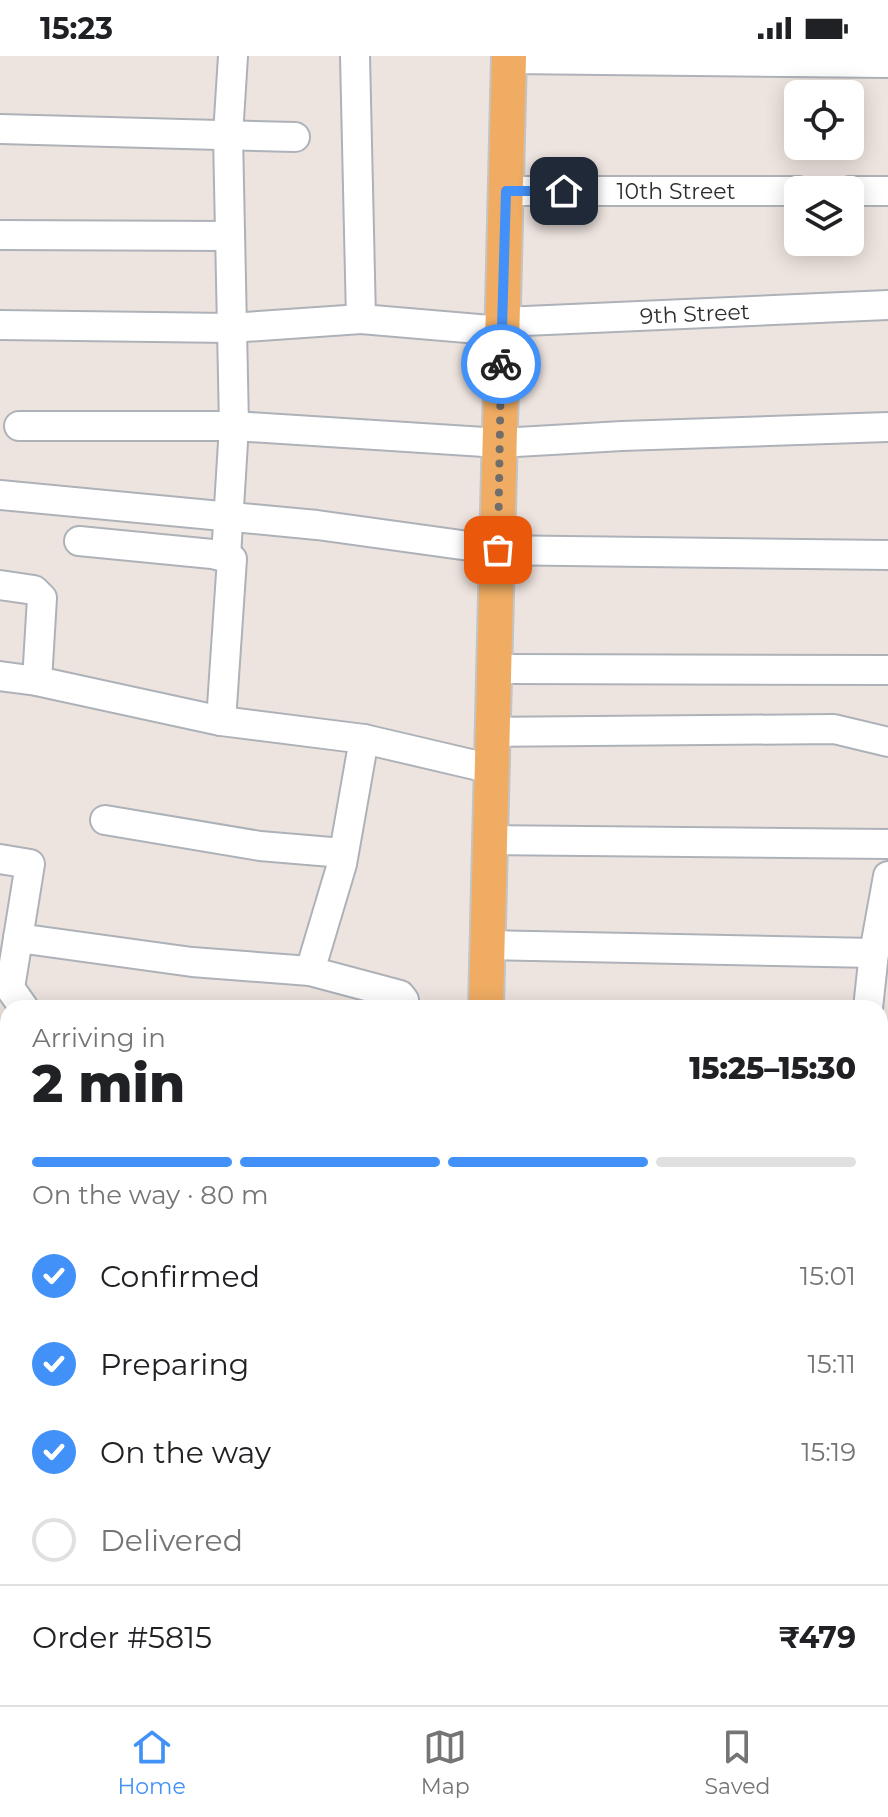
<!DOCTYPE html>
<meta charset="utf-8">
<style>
body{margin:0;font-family:Montserrat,sans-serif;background:#f2f2f2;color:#202124;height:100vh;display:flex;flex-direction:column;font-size:30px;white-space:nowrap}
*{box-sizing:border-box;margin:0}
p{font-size:26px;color:#757577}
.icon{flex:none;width:44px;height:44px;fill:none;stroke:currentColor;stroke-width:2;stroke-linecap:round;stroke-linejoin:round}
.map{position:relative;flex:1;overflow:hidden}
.details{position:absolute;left:0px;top:944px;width:888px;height:706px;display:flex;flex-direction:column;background:#fff;border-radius:24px 24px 0 0;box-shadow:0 4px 20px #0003}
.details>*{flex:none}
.tools{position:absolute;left:784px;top:24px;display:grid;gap:16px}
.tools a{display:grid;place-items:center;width:80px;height:80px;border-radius:12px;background:#fff;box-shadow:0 4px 20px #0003;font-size:40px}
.pin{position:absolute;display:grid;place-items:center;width:68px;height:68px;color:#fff;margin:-34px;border-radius:16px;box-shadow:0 4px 12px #0006}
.courier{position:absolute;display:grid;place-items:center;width:80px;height:80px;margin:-40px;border:6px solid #4291f8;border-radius:50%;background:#fff;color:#222;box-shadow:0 2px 10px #0007}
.overview em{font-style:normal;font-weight:800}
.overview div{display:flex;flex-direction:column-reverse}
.overview{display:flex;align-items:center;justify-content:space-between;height:136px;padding:0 32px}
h1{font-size:52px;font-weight:800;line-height:60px}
.bar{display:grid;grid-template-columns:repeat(4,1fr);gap:12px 8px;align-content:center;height:96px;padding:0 32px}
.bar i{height:10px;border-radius:6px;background:#e0e0e0}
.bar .on{background:#4291f8}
.bar p{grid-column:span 4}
.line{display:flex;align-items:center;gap:20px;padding:0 32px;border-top:2px solid #e0e0e0}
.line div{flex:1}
ol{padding:0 32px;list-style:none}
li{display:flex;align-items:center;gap:24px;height:88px}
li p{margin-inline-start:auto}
li .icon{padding:8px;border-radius:50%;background:#4291f8;color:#fff;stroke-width:4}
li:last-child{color:#757577}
li i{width:44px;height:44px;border:4px solid #e0e0e0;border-radius:50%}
.status{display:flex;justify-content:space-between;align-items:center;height:56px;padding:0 40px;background:#fff;direction:ltr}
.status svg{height:22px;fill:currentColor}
.tabs{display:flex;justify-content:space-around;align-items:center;height:112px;border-top:2px solid #e0e0e0;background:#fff;font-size:22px;color:#757577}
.tabs a{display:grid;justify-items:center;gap:4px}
.tabs .on{color:#4291f8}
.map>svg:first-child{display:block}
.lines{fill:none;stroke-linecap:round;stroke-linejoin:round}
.minor-casing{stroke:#adb2b9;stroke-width:32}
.major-casing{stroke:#c4c4c4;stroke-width:38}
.minor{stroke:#fff;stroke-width:28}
.major{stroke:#f0ac62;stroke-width:34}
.done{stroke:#716d6b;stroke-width:8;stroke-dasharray:0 14.4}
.route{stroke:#4291f8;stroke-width:10}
.labels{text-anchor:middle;stroke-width:6;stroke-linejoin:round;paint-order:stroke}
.street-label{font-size:22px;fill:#2d2d2d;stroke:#fff}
</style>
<div class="status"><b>15:23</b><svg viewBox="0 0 49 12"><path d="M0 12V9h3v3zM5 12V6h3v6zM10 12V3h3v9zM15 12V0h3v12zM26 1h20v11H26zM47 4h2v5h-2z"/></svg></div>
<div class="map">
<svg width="888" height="1649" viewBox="0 0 888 1649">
<rect width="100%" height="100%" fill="#eee4df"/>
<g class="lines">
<defs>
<g id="minor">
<path d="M355,0l6,263 141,12"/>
<path d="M509,3l379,4"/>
<path d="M0,73l295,8"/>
<path id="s1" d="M506,135h292"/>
<path d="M850,135h38"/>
<path d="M0,179l229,1"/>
<path id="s2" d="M503,266l385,-17"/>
<path d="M0,269l230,3 131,-9"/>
<path d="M19,370h215l266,17 122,-7 266,-9"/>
<path d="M0,439l317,30 181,25 390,5"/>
<path d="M79,485l133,13 20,5 -11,162"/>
<path d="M226,500l8,-130 -6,-291 5,-79"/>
<path d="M0,529l34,5 8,8 -5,83"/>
<path d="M494,613l394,1"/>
<path d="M0,620l37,5 184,40 143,18 128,30"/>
<path d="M493,676l341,-3 54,13"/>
<path d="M105,764l155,26 83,7"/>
<path d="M490,784l398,4"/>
<path d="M0,803l30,5 -20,124 14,20"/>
<path d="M18,882l174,24 118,9 32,-107 22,-125"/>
<path d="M488,889l386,8"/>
<path d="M310,915l90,24 4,5 1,8"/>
<path d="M868,952l6,-55 14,-77"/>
<path d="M0,1021l8,2"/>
<path d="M880,1078l8,-1"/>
<path d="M0,1230l8,-40"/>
<path d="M0,1256l8,1"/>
<path d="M0,1378l8,1"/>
</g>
<path id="major" d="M486,952l23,-952
M477,1649v-7"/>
</defs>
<use href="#minor" class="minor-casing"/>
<use href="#major" class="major-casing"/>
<use href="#minor" class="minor"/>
<use href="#major" class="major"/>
</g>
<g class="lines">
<path class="done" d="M498,494l3,-186"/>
<path class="route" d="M501,308l5,-173h58"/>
</g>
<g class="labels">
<g class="street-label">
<text dy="8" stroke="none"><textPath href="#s1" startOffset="170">10th Street</textPath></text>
<text dy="8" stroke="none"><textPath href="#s2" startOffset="192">9th Street</textPath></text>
</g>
</g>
</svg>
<div class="tools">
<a><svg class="icon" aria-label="locate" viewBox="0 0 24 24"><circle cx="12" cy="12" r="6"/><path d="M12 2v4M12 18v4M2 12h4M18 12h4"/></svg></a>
<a><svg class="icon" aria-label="layers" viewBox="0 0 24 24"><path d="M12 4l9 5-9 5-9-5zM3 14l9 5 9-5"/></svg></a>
</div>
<div class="pin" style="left:498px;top:494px;background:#ea580c"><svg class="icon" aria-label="bag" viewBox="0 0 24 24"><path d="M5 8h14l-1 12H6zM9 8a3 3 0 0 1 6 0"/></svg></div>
<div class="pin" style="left:564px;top:135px;background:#1f2937"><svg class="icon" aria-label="home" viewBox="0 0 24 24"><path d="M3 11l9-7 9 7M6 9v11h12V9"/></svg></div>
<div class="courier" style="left:501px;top:308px"><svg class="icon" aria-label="bike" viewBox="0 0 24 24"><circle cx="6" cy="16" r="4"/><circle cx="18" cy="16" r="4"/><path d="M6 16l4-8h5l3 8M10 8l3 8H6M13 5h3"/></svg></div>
<section class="details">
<div class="overview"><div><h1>2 min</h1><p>Arriving in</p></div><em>15:25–15:30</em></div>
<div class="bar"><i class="on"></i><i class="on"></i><i class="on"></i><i></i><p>On the way · 80 m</p></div>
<ol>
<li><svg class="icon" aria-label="check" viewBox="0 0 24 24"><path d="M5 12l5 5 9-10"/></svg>Confirmed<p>15:01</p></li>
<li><svg class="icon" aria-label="check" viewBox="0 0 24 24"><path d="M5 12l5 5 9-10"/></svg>Preparing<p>15:11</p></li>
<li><svg class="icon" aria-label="check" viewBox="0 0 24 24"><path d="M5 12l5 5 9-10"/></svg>On the way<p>15:19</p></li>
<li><i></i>Delivered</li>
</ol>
<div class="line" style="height:104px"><div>Order #5815</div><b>₹479</b></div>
</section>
</div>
<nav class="tabs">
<a class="on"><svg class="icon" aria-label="home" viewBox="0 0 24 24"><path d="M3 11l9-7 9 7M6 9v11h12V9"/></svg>Home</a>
<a><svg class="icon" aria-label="map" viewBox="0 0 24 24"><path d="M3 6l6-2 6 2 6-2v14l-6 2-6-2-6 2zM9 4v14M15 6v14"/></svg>Map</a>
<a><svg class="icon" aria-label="saved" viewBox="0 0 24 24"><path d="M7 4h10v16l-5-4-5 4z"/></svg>Saved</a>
</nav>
